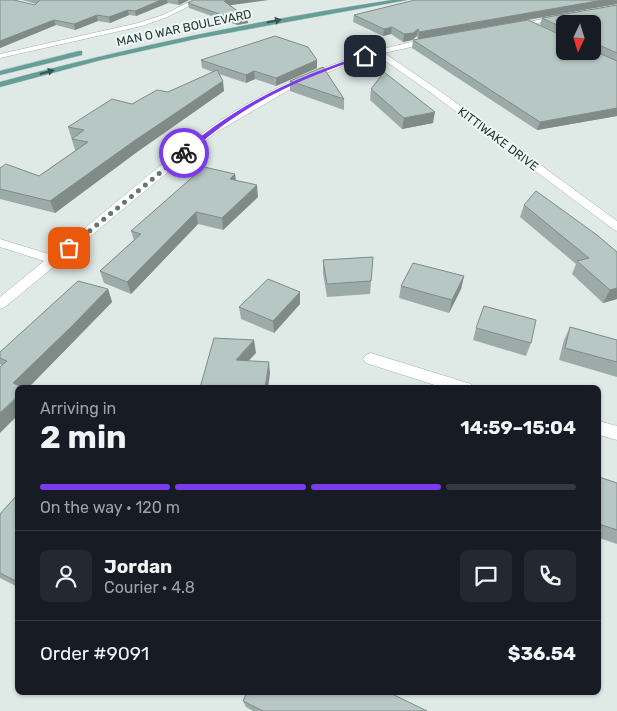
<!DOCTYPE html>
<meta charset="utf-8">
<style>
body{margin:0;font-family:Rubik,sans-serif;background:#242831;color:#f1f3f6;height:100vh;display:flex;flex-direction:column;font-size:19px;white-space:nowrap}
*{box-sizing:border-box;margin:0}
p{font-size:16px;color:#9ea1a6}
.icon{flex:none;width:28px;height:28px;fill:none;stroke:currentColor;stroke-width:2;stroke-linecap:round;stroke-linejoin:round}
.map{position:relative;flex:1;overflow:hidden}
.drawer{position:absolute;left:15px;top:385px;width:586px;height:310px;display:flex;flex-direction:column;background:#171b24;border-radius:8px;box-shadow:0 1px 4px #0004}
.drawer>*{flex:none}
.needle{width:32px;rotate:184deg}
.tools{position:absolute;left:556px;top:15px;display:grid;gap:10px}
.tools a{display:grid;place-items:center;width:45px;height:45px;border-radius:8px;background:#171b24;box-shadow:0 1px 4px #0004;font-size:25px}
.pin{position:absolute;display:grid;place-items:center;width:42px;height:42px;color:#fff;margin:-21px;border-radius:10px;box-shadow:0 2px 8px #0006}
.courier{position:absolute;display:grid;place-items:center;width:50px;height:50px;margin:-25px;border:4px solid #7c3aed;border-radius:50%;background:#fff;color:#222;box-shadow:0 1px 6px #0007}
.head em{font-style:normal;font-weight:700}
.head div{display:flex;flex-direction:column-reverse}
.head{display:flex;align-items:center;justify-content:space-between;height:85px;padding:0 25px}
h1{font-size:32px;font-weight:700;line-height:38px}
.bar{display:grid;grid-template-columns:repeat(4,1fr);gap:8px 5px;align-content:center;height:60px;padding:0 25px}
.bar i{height:6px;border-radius:4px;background:#363941}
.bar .on{background:#7c3aed}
.bar p{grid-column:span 4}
.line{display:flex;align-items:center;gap:12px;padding:0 25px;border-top:1px solid #363941}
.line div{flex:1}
.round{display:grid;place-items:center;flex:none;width:52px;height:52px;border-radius:8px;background:#242831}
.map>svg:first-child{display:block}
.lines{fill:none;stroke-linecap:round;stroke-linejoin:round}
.minor-casing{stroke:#a2b1ae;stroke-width:1}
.major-casing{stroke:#bcc4c3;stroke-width:1}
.minor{fill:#fff;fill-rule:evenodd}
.major{fill:#649e98;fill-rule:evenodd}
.wall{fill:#9daba8}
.shaded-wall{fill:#808b88}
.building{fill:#b7c7c3;stroke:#808b88}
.oneway{fill:#345753}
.route{fill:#7c3aed}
.done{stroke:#637774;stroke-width:5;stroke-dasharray:0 9}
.labels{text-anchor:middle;stroke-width:4;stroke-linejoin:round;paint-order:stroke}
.far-street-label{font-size:12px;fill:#203936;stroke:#eff7f4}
</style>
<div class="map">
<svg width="617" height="711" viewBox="0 0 617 711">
<rect width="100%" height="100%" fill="#dfeae6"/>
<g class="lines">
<defs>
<path id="minor" d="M193,0h8l-34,17 -25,9 -142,32v-4l138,-31 25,-8z
M561,15l3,2 -1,1 -50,10 -3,-2z
M431,38h3v4l-50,11 56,38 177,130v10l-4,-2 -179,-134 -57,-40 -30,9 -55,24 -77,45 -210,174 -5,2v-12l44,-36 -44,-14v-8l52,16c52,-42 102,-86 156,-126 66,-47 144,-76 223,-91z
M371,353l100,31 2,4h-29l-78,-25 -3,-4 3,-4z
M599,421l18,5v14l-18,-5z"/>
<path id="major" d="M392,0h15l-207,38 -99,22 -101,27v-5c129,-35 260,-62 392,-82z
M79,51h3v4l-82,20v-4z"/>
</defs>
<use href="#minor" class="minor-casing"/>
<use href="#major" class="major-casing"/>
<use href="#minor" class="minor"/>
<use href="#major" class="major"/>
</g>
<path class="wall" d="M0,0l35,5 1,-1 -14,-4h167l-10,5 -11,-2 -32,13 -7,-1 -19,8 -12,-2 -23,9 -19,-5 -56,23z
M617,0v4l-199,35 -1,-3 -5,4 -9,2 -12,-8 -8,2 -30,-14 1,-7z
M188,3l42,2 17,13 1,5 -11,2 -48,-17z
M617,5v111l-80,14 -125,-82 1,-8 179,11v-27h-27v13l-25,-12 2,-7z
M201,60l116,8 -41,18 -21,-7 -9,4 -27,-9 5,17 -87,61 -82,61 -55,-14v-31l39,8 37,-26h-1l-7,-23 64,-23 36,-12 45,-20 -11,-4z
M290,81l54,18v11l-54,-19z
M371,89l62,34 -31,6 -32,-29z
M235,174l1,6 22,17 -35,33 -25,-6 -67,70 -27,-11 -4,-12 34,-31 -3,-9z
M524,205l93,47v47l-14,4 -31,-29 4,-10 -56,-47z
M373,257l-3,37 -43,3 -4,-24v-13z
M464,276l-3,13 -12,24 -50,-15 2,-12z
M108,289l4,13 -36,37 -48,49h-10l-18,-24v-12z
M300,304l-26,29 -33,-14 -2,-12z
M570,327l47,13v37l-58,-17 5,-20z
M476,328l55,15 -5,13 -53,-16z
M599,477l18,6v61l-18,-6z
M18,494v93l-18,-9v-64z
M243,701l184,10h-174l-7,-4z"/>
<path class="shaded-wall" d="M161,0h6l1,3 -32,13 -1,-5z
M178,0h11l-10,5z
M231,0h38l-44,6 -1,-5z
M603,0h14v4l-199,35 1,-7z
M128,10l1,5 -19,8 -1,-6z
M97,15l1,6 -23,9 -1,-6z
M247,18l1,5 -11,2 -1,-5z
M54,20l2,5 -56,23v-7z
M392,27l-1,7 -8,2 1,-7z
M418,29l-1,7 -5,4 -9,2 1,-8z
M317,60v8l-41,18v-8z
M254,71l1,8 -9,4v-8z
M223,81l1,10 -87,61 -82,61 -5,-12 84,-60z
M617,108v8l-80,14 3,-8z
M435,112l-2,11 -31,6 2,-11z
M235,174l1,12 -6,-7z
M257,185l1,12 -35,33 -1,-12z
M196,212l2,12 -67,70 -4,-12z
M464,276l-3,13 -12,24 3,-13z
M617,288v11l-14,4 7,-13z
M108,289l4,13 -36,37 -48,49h-10l-5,-5z
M300,292v12l-26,29 -1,-12z
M254,340l2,13 -18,19 -2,-12z
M269,362l1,12 -2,14h-3z
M18,396v19l-18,18v-20z"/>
<path class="building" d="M0,0h14l21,5 5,-5h121l-26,11 -7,-1 -19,7 -12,-2 -23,9 -20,-4 -54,21z
M194,0h37l-7,1 23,17 -11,2 -48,-17z
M415,0h188l-184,32 -1,-3 -5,4 -9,1 -12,-7 -8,2 -30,-14z
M617,5v48l-25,-11v-18h-27v5l-23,-11z
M528,20l37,17v14h27v-1l25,11v47l-77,14 -127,-82z
M275,36l33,11 9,13 -41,18 -22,-7 -8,4 -45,-15z
M323,67l21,32 -54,-18z
M217,70l6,11 -89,60 -84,60 -50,-12v-21l6,-4 33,12 49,-34 -16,-3 12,-9 -16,-3 44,-28 20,5 25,-14 11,2z
M384,72l51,40 -31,6 -33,-29z
M204,167l31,7 -5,5 27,6 -35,33 -26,-6 -69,70 -27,-11 41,-37 -10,-3z
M536,191l61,44 20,17v36l-7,2 -33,-29 12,-3 -65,-53z
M373,257l-2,24 -44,3 -4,-24z
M413,263l51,13 -12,24 -51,-14z
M268,279l32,13 -27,29 -34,-14z
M78,281l30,8 -37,38 -58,56 11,5h-6v8l-18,17v-46l7,-6 -7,-3v-6z
M484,306l52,14 -5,23 -55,-15z
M570,327l47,13v22l-52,-14z
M214,338l40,2 -18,20 33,2 -4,26h-65z
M599,477l18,6v47l-18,-6z
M18,494v88l-18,-9v-59z
M247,692h141l39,19h-164l-20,-10z"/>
<defs><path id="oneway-solid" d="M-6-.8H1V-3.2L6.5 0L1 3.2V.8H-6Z" transform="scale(1.25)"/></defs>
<g class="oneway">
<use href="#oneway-solid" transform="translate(274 21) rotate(-11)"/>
<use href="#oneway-solid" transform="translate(47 72) rotate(-15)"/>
</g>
<path class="route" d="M365,55l2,2c-46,14 -92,33 -132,60 -17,11 -33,25 -49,37l-4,-1c47,-45 121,-80 183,-98z"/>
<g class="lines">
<path class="done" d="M69,248l115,-95"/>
</g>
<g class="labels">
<g class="far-street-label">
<text transform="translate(184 28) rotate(-12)" y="4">MAN O WAR BOULEVARD</text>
<text transform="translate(498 139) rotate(37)" y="4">KITTIWAKE DRIVE</text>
</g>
</g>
</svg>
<div class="tools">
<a><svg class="needle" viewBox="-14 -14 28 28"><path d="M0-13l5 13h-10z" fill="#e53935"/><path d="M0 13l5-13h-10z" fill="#9ea1a6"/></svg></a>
</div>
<div class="pin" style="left:69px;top:248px;background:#ea580c"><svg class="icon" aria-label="bag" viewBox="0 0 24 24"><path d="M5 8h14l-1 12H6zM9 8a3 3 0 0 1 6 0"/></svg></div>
<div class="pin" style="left:365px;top:56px;background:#1f2937"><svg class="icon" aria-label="home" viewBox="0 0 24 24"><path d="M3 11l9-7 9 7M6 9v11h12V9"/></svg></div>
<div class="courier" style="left:184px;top:153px"><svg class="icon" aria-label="bike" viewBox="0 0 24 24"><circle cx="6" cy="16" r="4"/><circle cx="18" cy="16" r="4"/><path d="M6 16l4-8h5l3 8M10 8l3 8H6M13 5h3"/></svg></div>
<section class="drawer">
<div class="head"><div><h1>2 min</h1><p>Arriving in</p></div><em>14:59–15:04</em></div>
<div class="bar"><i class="on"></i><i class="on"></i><i class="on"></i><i></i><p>On the way · 120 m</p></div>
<div class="line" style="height:90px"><a class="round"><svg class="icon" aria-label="person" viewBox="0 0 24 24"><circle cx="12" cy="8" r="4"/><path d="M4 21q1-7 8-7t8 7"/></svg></a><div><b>Jordan</b><p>Courier · 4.8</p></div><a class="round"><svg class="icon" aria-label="chat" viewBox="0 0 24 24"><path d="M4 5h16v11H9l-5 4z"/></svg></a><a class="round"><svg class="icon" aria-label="phone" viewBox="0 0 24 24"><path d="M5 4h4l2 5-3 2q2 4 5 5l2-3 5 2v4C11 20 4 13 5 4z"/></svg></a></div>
<div class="line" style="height:65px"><div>Order #9091</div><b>$36.54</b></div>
</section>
</div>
